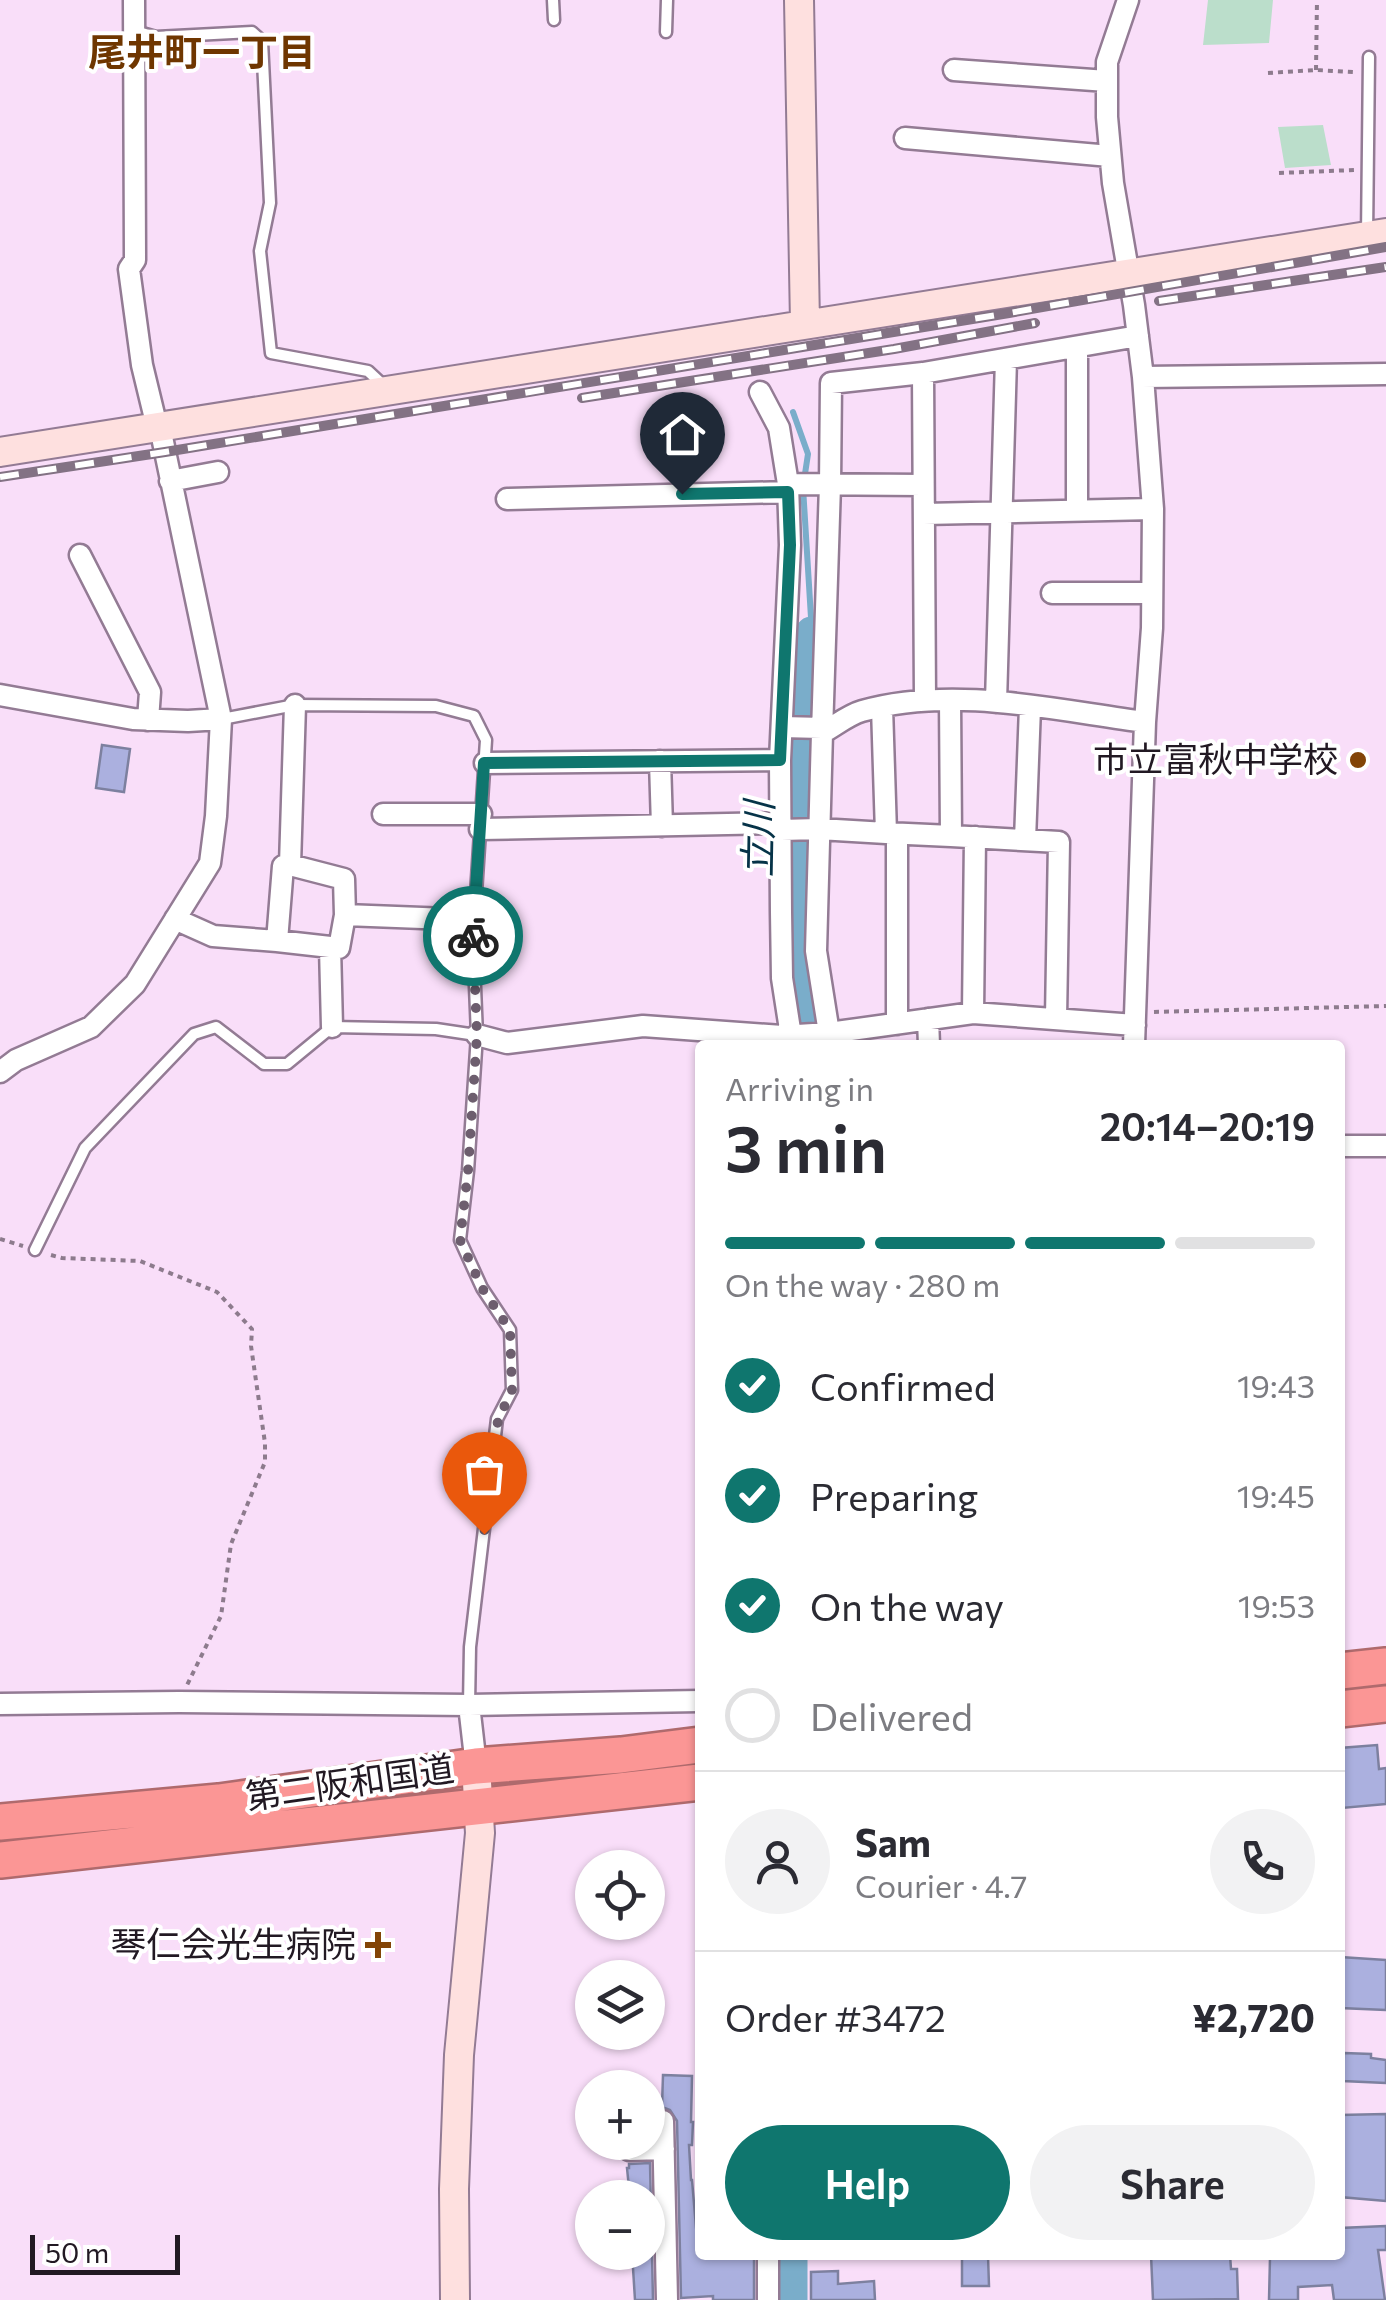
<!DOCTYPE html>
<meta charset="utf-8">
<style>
body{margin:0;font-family:Commissioner,"Noto Sans JP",sans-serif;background:#f2f2f3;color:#2b2b33;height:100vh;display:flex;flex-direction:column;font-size:38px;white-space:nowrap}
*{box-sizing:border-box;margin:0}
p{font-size:32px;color:#7c7c81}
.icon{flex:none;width:55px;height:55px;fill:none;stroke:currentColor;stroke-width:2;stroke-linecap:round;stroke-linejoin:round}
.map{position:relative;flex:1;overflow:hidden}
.details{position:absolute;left:695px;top:1040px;width:650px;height:1220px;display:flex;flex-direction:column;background:#fff;border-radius:10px;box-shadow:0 2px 8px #0004}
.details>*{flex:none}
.fabs{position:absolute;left:575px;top:1850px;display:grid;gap:20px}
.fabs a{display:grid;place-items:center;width:90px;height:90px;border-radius:50%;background:#fff;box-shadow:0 2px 8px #0004;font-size:50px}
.scale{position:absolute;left:30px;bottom:25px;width:150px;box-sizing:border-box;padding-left:10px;border:5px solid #221923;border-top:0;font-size:28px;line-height:35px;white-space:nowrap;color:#221923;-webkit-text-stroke:8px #fff;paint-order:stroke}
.pin{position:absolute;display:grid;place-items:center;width:85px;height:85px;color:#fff;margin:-102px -42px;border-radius:50% 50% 50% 0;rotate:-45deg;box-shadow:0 0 10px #0007}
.pin .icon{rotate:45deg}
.courier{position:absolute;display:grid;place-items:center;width:100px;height:100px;margin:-50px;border:8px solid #0f766e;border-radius:50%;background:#fff;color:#222;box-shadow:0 2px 12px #0007}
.overview em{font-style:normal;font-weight:600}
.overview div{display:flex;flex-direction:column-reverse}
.overview{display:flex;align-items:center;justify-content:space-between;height:170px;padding:0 30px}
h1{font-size:65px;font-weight:600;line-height:75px}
.bar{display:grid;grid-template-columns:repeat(4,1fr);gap:15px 10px;align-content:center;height:120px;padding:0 30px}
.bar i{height:12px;border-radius:8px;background:#e1e1e2}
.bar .active{background:#0f766e}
.bar p{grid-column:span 4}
.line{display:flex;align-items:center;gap:25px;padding:0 30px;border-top:2px solid #e1e1e2}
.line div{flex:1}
.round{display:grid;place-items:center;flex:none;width:105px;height:105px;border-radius:52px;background:#f2f2f3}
ol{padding:0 30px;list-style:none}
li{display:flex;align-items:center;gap:30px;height:110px}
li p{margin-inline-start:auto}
li .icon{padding:10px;border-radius:50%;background:#0f766e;color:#fff;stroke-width:4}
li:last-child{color:#7c7c81}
li i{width:55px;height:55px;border:5px solid #e1e1e2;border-radius:50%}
.cta{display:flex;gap:20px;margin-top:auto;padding:20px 30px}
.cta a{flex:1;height:115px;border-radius:60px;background:#0f766e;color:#fff;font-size:40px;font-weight:600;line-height:115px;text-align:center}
.cta a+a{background:#f2f2f3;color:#2b2b33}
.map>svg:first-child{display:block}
.green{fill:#bbdecb}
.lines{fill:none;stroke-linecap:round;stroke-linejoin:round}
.stream{stroke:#7aadca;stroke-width:6}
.river{stroke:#7aadca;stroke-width:35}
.building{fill:#abb0df;stroke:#7d809f;stroke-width:2.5}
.lane-casing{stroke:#937b94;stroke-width:15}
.street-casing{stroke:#937b94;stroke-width:25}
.secondary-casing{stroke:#937b94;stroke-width:32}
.highway-casing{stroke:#af6a6d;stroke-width:40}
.path{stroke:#8d7b8d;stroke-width:4;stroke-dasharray:5 5;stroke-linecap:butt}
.lane{stroke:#fff;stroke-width:10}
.street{stroke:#fff;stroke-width:20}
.secondary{stroke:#fee0df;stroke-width:28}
.highway{stroke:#fb9695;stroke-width:35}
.rail-casing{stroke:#837284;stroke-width:10}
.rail{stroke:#fff;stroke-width:6;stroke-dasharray:19;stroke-linecap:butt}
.done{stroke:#6d5e6e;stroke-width:10;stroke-dasharray:0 18}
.route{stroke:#0f766e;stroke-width:12}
.poi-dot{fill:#834407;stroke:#fff;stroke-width:4}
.labels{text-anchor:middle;stroke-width:8;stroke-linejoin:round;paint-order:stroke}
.poi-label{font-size:35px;fill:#221923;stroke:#fff;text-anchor:end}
.street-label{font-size:35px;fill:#221923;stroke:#fff}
.neighbourhood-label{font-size:38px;font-weight:bold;fill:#6f3600;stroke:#fff}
.water-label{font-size:38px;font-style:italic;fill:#063348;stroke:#fff}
</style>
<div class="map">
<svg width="1386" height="2300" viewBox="0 0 1386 2300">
<rect width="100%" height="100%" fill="#f9def9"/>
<path class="green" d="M1208,0h65l-4,43 -66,2z
M1323,125l8,40 -46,3 -7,-41z"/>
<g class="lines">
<path class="stream" d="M793,412l15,42 -5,33 9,147"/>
<path class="river" d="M808,1045l-8,-64 2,-223 10,-124
M790,2255v45"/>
</g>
<path class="building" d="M102,745l28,4 -6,43 -28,-4z
M1377,1745l2,24 7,-1v36l-44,4 -2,-60z
M1340,1957l46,3v50l-46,-2z
M1344,2053l27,1v4l15,2v23l-43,-2z
M663,2075l29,1 -1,46h2l-1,23h-3l2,35h1l4,47 3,-1 1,29h54v45h-41v-4l-32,2 -4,-177 -7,-11 -8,-3z
M1386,2114v87l-46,-4v-82z
M650,2163l3,137h-18l-3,-48h16v-54h-18l-3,-30h2v-4z
M1386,2226v24h-8l7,50h-51l-2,-15 -34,2v13h-29l1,-42 70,-3v-27z
M962,2255h26l1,31h-27z
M1151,2255h79l1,14h6l1,30 -85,1z
M838,2271v13l36,-3 1,19h-64v-28z"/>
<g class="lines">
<defs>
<path id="lane" d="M553,0l1,20
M135,31l21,6 96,-5 10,9 8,162 -10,48 11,102 97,18 15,14
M666,32l1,-32
M1367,236l2,-179
M222,719l73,-14 141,1 38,10 12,24 -13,199 4,96 -9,136 -8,69 22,48 28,42 2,60 -15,29 -27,228 -1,58
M35,1250l50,-102 109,-114 22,-7 48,37h23l45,-37 104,2 40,6"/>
<path id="street" d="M1128,0l-21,62v55l6,66 21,122 9,72 10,132 -1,119 -7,94 -11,323
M954,70l153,11
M905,138l205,18
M1077,347v163
M923,373l2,326
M1143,377l243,-3
M760,392l19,36 9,56
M170,481l48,-9
M507,499l281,-7
M924,514l229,-5
M80,555l70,137 -2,28
M1052,593h100
M0,695l133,24 55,2 33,-2
M996,702l10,-343
M295,705l-5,160 54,14 1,36 129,5
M782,727l40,1
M822,733l8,-248 1,-102 92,-10 215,-37
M660,761l2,65
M485,763l295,-3
M383,814h98
M480,829l301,-6
M781,830l38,-1 67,4 -4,-126
M886,833l65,3 -1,-136
M897,834v190
M951,836l108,6 -3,176
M1025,840l5,-133
M290,865l-7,1 -6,75 62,7 6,-33
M175,919l38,17 64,5
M330,947l2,80
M973,1013l2,-176
M928,1019l1,26
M829,1033l-13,-82 6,-218c13,-7 26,-18 40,-22 92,-26 191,-1 283,11
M477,1035l30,8 136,-17 139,10 47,-3 144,-20 162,12
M791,1036l-9,-58 -1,-66 -1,-152 10,-215 -2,-61 135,1
M0,1072l16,-12 75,-33 44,-43 75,-121 6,-47 5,-97 -59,-282 -5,-10 -15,-62 -13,-96 6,-9 -1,-260
M1340,1146h46
M0,1704l179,-2 290,3 7,61
M469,1705l231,-4
M663,2121l4,179
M629,2150l35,-1
M768,2255v45"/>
<path id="secondary" d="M799,0l6,323
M0,452l1386,-219
M455,2300l-1,-111 5,-134 21,-222 -4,-67"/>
<path id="highway" d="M1340,1671l46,-5
M1340,1709l46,-5
M0,1822l219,-20 257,-36 145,-11 79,-10
M0,1860l700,-78"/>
</defs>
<use href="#lane" class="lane-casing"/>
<use href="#street" class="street-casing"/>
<use href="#secondary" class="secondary-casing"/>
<use href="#highway" class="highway-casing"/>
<path class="path" d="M1316,70l1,-70
M1268,73l48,-3 37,2
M1279,173l75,-3
M1154,1012l232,-6
M0,1239l23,7
M51,1255l11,3 78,3 77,31 35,37 -1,17 14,97v19l-34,82 -10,72 -34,69"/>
<use href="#lane" class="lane"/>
<use href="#street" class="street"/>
<use href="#secondary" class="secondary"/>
<use href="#highway" class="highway"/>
<defs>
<path id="rail" d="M1159,301l227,-34
M582,398l312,-49 141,-26
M0,477l165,-25 844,-139 377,-66"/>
</defs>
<use href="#rail" class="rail-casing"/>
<use href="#rail" class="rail"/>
</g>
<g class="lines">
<path class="done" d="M473,936l4,99 -9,136 -8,69 22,48 28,42 2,60 -14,30 -14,114"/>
<path class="route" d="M473,936l11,-173 296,-3 10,-215 -2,-53 -106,2"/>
</g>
<g class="poi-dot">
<circle cx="1358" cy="760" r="10"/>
<path d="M373 1930h10v10h10v10h-10v10h-10v-10h-10v-10h10z"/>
</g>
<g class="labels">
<g class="poi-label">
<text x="1338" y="772">市立富秋中学校</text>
<text x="356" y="1957">琴仁会光生病院</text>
</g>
<g class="street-label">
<text transform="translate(350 1783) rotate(-8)" y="12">第二阪和国道</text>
</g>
<g class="neighbourhood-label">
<text x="202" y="66">尾井町一丁目</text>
</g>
<g class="water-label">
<text transform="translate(759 839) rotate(-89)" y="13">立川</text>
</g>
</g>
</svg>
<div class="fabs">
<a><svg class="icon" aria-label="locate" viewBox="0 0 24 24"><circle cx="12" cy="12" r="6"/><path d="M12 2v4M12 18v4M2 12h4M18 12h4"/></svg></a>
<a><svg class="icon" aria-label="layers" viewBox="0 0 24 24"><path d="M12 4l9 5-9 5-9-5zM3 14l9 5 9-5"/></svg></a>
<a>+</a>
<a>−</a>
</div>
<div class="scale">50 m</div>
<div class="pin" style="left:484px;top:1534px;background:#ea580c"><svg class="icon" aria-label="bag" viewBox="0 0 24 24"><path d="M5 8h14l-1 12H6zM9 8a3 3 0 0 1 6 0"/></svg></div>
<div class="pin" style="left:682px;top:494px;background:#1f2937"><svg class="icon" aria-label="home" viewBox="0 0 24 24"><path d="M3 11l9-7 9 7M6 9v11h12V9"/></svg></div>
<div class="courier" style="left:473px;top:936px"><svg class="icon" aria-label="bike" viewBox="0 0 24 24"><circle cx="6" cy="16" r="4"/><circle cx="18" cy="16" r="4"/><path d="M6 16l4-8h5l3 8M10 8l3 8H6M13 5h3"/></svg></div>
<section class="details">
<div class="overview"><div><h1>3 min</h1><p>Arriving in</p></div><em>20:14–20:19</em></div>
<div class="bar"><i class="active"></i><i class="active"></i><i class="active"></i><i></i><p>On the way · 280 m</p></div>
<ol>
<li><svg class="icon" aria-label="check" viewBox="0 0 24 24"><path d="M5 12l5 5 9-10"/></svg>Confirmed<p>19:43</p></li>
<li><svg class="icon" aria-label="check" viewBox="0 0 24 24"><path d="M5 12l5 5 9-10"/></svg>Preparing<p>19:45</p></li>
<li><svg class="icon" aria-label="check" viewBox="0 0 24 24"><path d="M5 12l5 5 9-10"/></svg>On the way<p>19:53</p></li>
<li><i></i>Delivered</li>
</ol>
<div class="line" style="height:180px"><a class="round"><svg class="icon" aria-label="person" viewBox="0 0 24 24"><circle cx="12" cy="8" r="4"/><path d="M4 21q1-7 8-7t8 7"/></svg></a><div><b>Sam</b><p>Courier · 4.7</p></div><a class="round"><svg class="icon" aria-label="phone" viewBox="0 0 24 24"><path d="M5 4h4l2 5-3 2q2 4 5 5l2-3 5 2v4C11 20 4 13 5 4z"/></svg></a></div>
<div class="line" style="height:130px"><div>Order #3472</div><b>¥2,720</b></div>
<div class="cta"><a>Help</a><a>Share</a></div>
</section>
</div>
